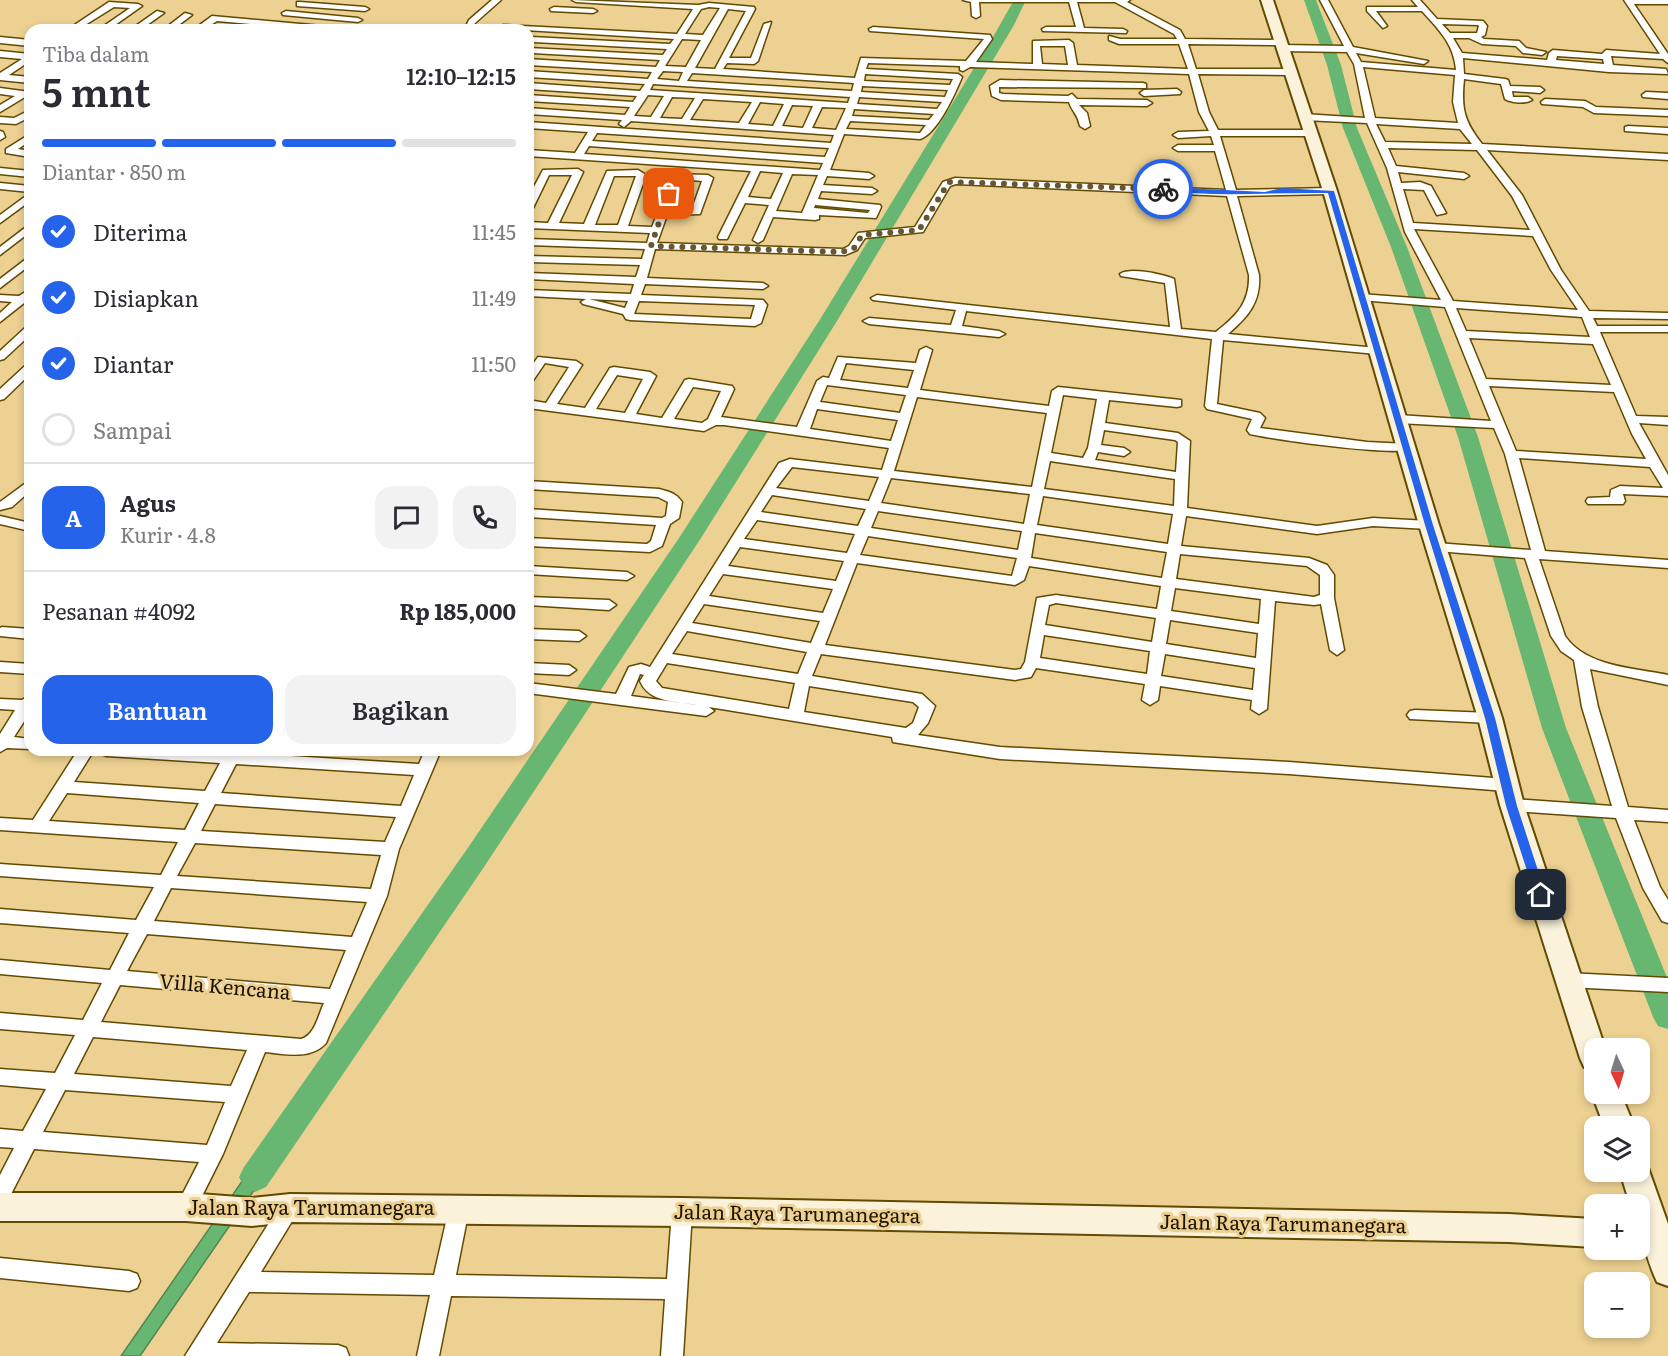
<!DOCTYPE html>
<html lang="id">
<meta charset="utf-8">
<style>
body{margin:0;font-family:Literata,serif;background:#f2f2f3;color:#2b2b33;height:100vh;display:flex;flex-direction:column;font-size:22px;white-space:nowrap}
*{box-sizing:border-box;margin:0}
p{font-size:20px;color:#7c7c81}
.icon{flex:none;width:33px;height:33px;fill:none;stroke:currentColor;stroke-width:2;stroke-linecap:round;stroke-linejoin:round}
.map{position:relative;flex:1;overflow:hidden}
.side{position:absolute;left:24px;top:24px;width:510px;height:732px;display:flex;flex-direction:column;background:#fff;border-radius:18px;box-shadow:0 3px 9px #0003}
.side>*{flex:none}
.needle{width:39px;rotate:176deg}
.buttons{position:absolute;left:1584px;top:1038px;display:grid;gap:12px}
.buttons a{display:grid;place-items:center;width:66px;height:66px;border-radius:12px;background:#fff;box-shadow:0 3px 9px #0003;font-size:30px}
.pin{position:absolute;display:grid;place-items:center;width:51px;height:51px;color:#fff;margin:-26px;border-radius:12px;box-shadow:0 3px 9px #0006}
.courier{position:absolute;display:grid;place-items:center;width:60px;height:60px;margin:-30px;border:4px solid #2563eb;border-radius:50%;background:#fff;color:#222;box-shadow:0 2px 8px #0007}
.summary em{font-style:normal;font-weight:600}
.summary div{display:flex;flex-direction:column-reverse}
.summary{display:flex;align-items:center;justify-content:space-between;height:102px;padding:0 18px}
h1{font-size:39px;font-weight:600;line-height:45px}
.bar{display:grid;grid-template-columns:repeat(4,1fr);gap:9px 6px;align-content:center;height:72px;padding:0 18px}
.bar i{height:8px;border-radius:4px;background:#e1e1e2}
.bar .current{background:#2563eb}
.bar p{grid-column:span 4}
.line{display:flex;align-items:center;gap:15px;padding:0 18px;border-top:2px solid #e1e1e2}
.line div{flex:1}
.round{display:grid;place-items:center;flex:none;width:63px;height:63px;border-radius:18px;background:#f2f2f3}
ol{padding:0 18px;list-style:none}
li{display:flex;align-items:center;gap:18px;height:66px}
li p{margin-inline-start:auto}
li .icon{padding:6px;border-radius:50%;background:#2563eb;color:#fff;stroke-width:4}
li:last-child{color:#7c7c81}
li i{width:33px;height:33px;border:3px solid #e1e1e2;border-radius:50%}
.cta{display:flex;gap:12px;margin-top:auto;padding:12px 18px}
.cta a{flex:1;height:69px;border-radius:18px;background:#2563eb;color:#fff;font-size:24px;font-weight:600;line-height:69px;text-align:center}
.cta a+a{background:#f2f2f3;color:#2b2b33}
.map>svg:first-child{display:block}
.water{fill:#67b772;stroke:#518650;stroke-width:1.5}
.lines{fill:none;stroke-linecap:round;stroke-linejoin:round}
.river{fill:#67b772;fill-rule:evenodd}
.street-casing{stroke:#624a00;stroke-width:3}
.secondary-casing{stroke:#624a00;stroke-width:4}
.street{fill:#fff;fill-rule:evenodd}
.secondary{fill:#fbf2db;fill-rule:evenodd}
.route{fill:#2563eb}
.done{stroke:#665633;stroke-width:6;stroke-dasharray:0 10.8}
.labels{text-anchor:middle;stroke-width:6;stroke-linejoin:round;paint-order:stroke}
.near-street-label{font-size:20px;fill:#1e1400;stroke:#edd192}
</style>
<div class="map">
<svg width="1668" height="1356" viewBox="0 0 1668 1356">
<rect width="100%" height="100%" fill="#edd192"/>
<path class="water" d="M265,1148l16,3 -141,205h-19z"/>
<g class="lines">
<path class="river" d="M1014,0h12l-12,25 -177,296 -136,217 -217,329 -218,320 -11,5 -11,-5 -5,-10 5,-10 221,-315 214,-314 140,-217 174,-284z
M1304,0h12l25,65 16,63 50,119 71,190 88,291 102,252v49l-10,-3 -5,-9 -111,-289 -84,-291 -67,-190 -48,-119 -16,-63z"/>
<defs>
<path id="street" d="M492,0h9l-26,23 -3,7h-8l5,-10z
M572,0l126,5 11,-2 45,4 1,2 -26,49h22l13,-34 7,-2 -13,39 -4,3 -27,-1 -4,6 132,9 6,-20 105,3 18,-22 -114,-8 -1,-2 4,-2 117,8 2,4 -16,23 57,2v-23l36,-1 4,3 4,22 111,4 -9,-25h-60l-10,-4v-4l11,3h57l-3,-5 -59,-32h-38l7,26 39,1 4,2 -1,2 -83,-2 -1,-2 4,-2h30l-7,-25h-90l1,14 -4,2 -4,-2 -1,-14 -8,-2h167l-3,2 53,28 5,9 98,1 1,2 -4,3 -92,-1 8,25h94l4,3 -4,3 -92,-1 11,38 9,18h92l5,3 -5,3h-90l16,54 94,-2 5,3 -5,3 -93,2 22,79c2,27 -11,42 -31,59l149,14 6,3 -6,3 -154,-14 -6,64 43,9 5,5 -5,10 107,14 40,2 6,4c-10,10 -143,-9 -163,-14l-3,-4 5,-11 -45,-10 -2,-3 7,-67 -246,-28 -4,15 37,5 6,3 -6,3 -130,-13 -6,-3 6,-3 82,7 5,-15 -83,-10 -2,-2 6,-3 293,32 -5,-44 -44,-7 -1,-2c10,-7 42,0 54,5l7,50 35,3c20,-16 34,-29 33,-57l-22,-79 -271,-12 -6,2 -27,46 -58,6 -8,12 -12,5 -190,-6 -8,29 116,5 5,3 -5,3 -118,-5 -4,11 122,5 4,5 -6,18 -6,3 -125,-6 -4,-1 -3,-5 -40,-10 -2,-2 5,-3 -58,-3v-6l103,4 3,-10 -106,-5v-6l108,4 4,-12 -112,-3v-6l114,3 3,-10 -117,-4v-6l119,4 3,-10 -122,-5v-6l20,1 24,-48h-23l-16,33 -5,3v-13l15,-28 35,-1 5,3 -24,51 25,1 23,-53 31,-1 8,5 -18,51 24,1 21,-53 35,1 5,3 -13,36 -33,1 -10,28 186,6 6,-3 9,-13 57,-6 28,-45 12,-4 271,12 -11,-39h-37l-5,-3 5,-3h36l-3,-9 -33,2 -5,-3 5,-3 31,-1 -10,-19 -10,-38 -219,-7 -7,4 -3,-1v-4l-92,-3 -2,6 92,5 4,3c-7,17 -25,57 -42,62l-76,-5 -14,36 39,3 5,3 -5,3 -42,-3 -4,9 49,3 5,3 -5,3 -51,-3 -3,8 62,6 1,2 -5,11 -57,-3v4l-4,1 -42,-3 -10,23 -5,3 -5,-3 16,-35 -24,-2 -18,36h-8l-1,-2 33,-66 -223,-15v-6l47,3 13,-21 -60,-4v-6l303,21 3,-8 -203,-14 -7,6 -5,-3 3,-4 -94,-6v-6l97,7 5,-8 -102,-6v-6l105,7 4,-6 -109,-7v-6l112,8 5,-7 -117,-7v-6l120,8 4,-7 -124,-7v-6l128,8 4,-7 -128,-7 -3,-1v-4l134,7 4,-6 -133,-7 -4,-3 1,-2 139,7 4,-5 -168,-10h-3v-4l174,9 16,-25 -117,-7zM709,7l11,1 -17,27 -18,-1 16,-25zM728,9l18,2 -31,58 -20,-1zM682,39l19,1 -15,27 -21,-1zM1040,46h25l3,19 -26,-1zM663,71l20,1 -4,9 -22,-2zM692,73l162,10 -2,8 -165,-10zM865,74l88,5 -3,6 -86,-4zM653,84l197,13 -2,6 -198,-13zM862,86l86,4 -3,7 -84,-5zM648,95l16,1 -13,21 -17,-1zM672,97l23,1 -13,21 -22,-1zM859,97l83,5 -5,7 -80,-5zM703,99l49,3 -13,21 -49,-3zM760,102l24,2 -11,22 -25,-2zM792,105l21,1 -10,22 -21,-2zM822,107l24,1 -10,22 -24,-2zM854,109l80,5 -5,6 -77,-4zM850,121l76,4 -6,8 -74,-4zM597,133l232,15 -4,9 -233,-16zM589,146l234,17 -3,7 -236,-16zM760,171l23,2 -12,26 -23,-2zM792,174l26,1 -16,38 -26,-2zM614,176h22l-18,49h-23zM680,179l22,2 -10,28h-23zM815,205l55,5 -2,3 -54,-5zM589,299l39,2 -3,7zM639,301l116,4 -4,14 -117,-5z
M1320,0h8l25,47 75,14 -4,3 -68,-11 5,9 95,8c-2,-26 -17,-40 -34,-59h-46l11,15 -4,2 -16,-17v-4h51l-6,-7h8l17,19 46,2 4,5 -2,9 -4,2 3,2 35,2 7,7 20,4 -4,3 -19,-2 -7,-7 -34,-2 -13,-6h-16l9,15 85,7 2,-7 4,-3 49,4 4,-4 54,4 -36,-54h44v4h-34l34,50v9l-5,-4 -52,-3 2,9 53,4 2,5 -59,-2 -146,-14 1,16 41,5 3,1 2,6 30,1 4,3 -4,3 -28,-2 1,6h15l4,3c-6,4 -21,3 -27,-1l-4,-15 -37,-5c-3,30 0,42 18,65l186,10v6l-181,-10 35,45 39,75 28,41 79,2v6l-75,-1 4,8h71v6h-68l36,84 32,1v8l-29,-2 29,52v21l-45,-2 2,7 -2,3h-35l-2,-3 2,-3 22,-1 1,-7 9,-4 43,2 -13,-21 -131,-9 26,93 123,9v8l-129,-9 26,77c21,31 69,32 103,39v10l-78,-16 8,38 30,100 40,3v12l-34,-2 26,67 8,13v23l-6,-2 -19,-33 -27,-70 -104,-7 -6,-2 -2,-4 2,-4 6,-2 100,7 -30,-99 -8,-47 -13,-9 -10,-15 -26,-78 -89,-7 -7,-4 7,-4 95,7 -26,-96 -11,-26 -96,-5 -6,-4 6,-4 93,6 -46,-114 -85,-7 -6,-3 6,-3 81,6 -36,-68 -18,-64 -20,-45 -63,-3 -5,-3 5,-3 61,4 -11,-54 -7,-12 -65,-1 -4,-3 4,-3 62,1zM1442,24l36,1 1,1 -2,7h-27zM1557,56l46,3 1,5 -48,-4zM1363,67l92,8 -2,27 5,21 -83,-5zM1376,124l84,5 12,15 -87,-2zM1388,148l89,2 35,46 18,34 -117,-7 -10,-34 21,1 13,25 9,-2 -15,-27 -11,-4 -19,1 -3,-11 66,7 5,-3 -5,-3 -68,-7zM1414,229l119,7 18,34 27,40 -125,-9zM1456,308l126,9 8,20 -124,-6zM1469,338l124,6 18,41 -125,-6zM1489,386l125,6 18,42 14,25 -130,-8z
M109,2l29,2 4,2 -34,24h-10l32,-22 -16,-1 -37,23h-10z
M300,2l65,5 4,2 -4,2 -68,-5v-4z
M554,7l39,2 4,2 -4,2 -42,-2 -1,-2z
M157,11l7,2 -24,17h-10z
M286,11l72,7 4,2 -4,2 -75,-7 -1,-2z
M185,13l7,2 -20,15h-9z
M212,16l132,12 4,2h-29l-102,-9 -14,9h-10z
M0,37l30,3v6l-30,-3z
M0,51l30,3v7l-21,14 21,2v6l-30,-3v-7l22,-14 -22,-2z
M1000,80l143,3 3,1v4l-147,-1v6l4,1 65,2 4,-2 5,5 70,1 5,3 -5,3 -68,-1 8,8 3,13 -5,3 -5,-3c-3,-14 -8,-14 -11,-24l-68,-2 -9,-4 -2,-10z
M0,88l30,4v6l-5,-1 -25,15v-7l15,-9 -15,-2z
M1177,89l4,3 -1,2 -36,2 -4,-3 4,-3z
M1646,92l22,1v6l-25,-2 -1,-2z
M1545,99l40,2 11,6 72,3v6l-74,-3 -11,-6 -41,-3 -1,-2z
M30,110v7l-14,7 -16,-1v-6l14,1z
M1628,126l40,2v6l-43,-3v-4z
M0,131l3,1 2,5 -5,3z
M30,134v7l-12,8 12,2v6l-24,-4v-4z
M0,168l30,3v6l-30,-3z
M0,183l30,3v6l-30,-3z
M30,193v8l-30,22v-8z
M30,224v8l-30,23v-8z
M30,256v9l-30,23v-9z
M30,289v14h-6l-24,19v-9l12,-11 -12,-1v-6l19,1z
M30,326v9l-26,24 -4,1v-9l26,-24z
M926,347l6,3 -12,40 129,16 3,-15 6,-4 123,13v6l-4,1 -68,-7 -4,23 73,10 12,8 -3,67 130,18 56,-8 56,3 7,4 -7,4 -56,-3 -56,8 -131,-18 -5,30 128,12 18,7 7,10v23l10,52 -7,5 -7,-5 -9,-46 -7,1 -39,-4 -8,108 -8,5 -8,-5 1,-9 -92,-14 -2,14 -8,5 -8,-5 3,-16 -109,-16 -5,9 -16,3 -194,-26 -9,22 110,18 13,12 -7,17 -10,12 82,12 289,15 217,17 6,2 2,4 -2,4 -6,2 -217,-17 -289,-15 -101,-16 -6,-1 -1,-5 -183,-30 5,4 -8,5 -178,-23v-10l88,11 13,-27 12,-3 9,3 129,-204 11,-4 92,11 7,-22 -165,-23h-8l-12,6 -176,-23v-8l18,3 23,-36 -24,-4 -13,19 -4,1v-12l10,-14 38,4 6,4 -25,39 28,4 25,-40 4,-1 36,5 6,4 -20,38 26,4 23,-38 4,-1 43,7 2,3 -13,28 76,10 20,-46 6,-4 6,1 9,-21 78,6 4,-13zM846,363l68,7 -6,18 -68,-8zM617,375l26,4 -18,34 -29,-4zM827,385l79,10 -6,18 -80,-11zM693,387l28,4 -13,28 -6,4 -28,-4zM1063,395l34,4 -9,49 -5,10 -32,-5zM917,397l130,16 -15,74 -138,-16zM817,409l81,11 -7,21 -81,-12zM1104,430l71,10 3,2 -2,30 -81,-12 3,-8 26,4 6,-4 -6,-4 -23,-3zM1050,461l125,18 -1,27 -130,-17zM792,467l87,10 -10,24 -93,-13zM891,478l139,16 -6,30 -143,-21zM772,495l94,14 -8,17 -97,-14zM1043,496l130,18 -5,30 -131,-19zM878,511l144,20 -4,19 -147,-22zM757,520l98,14 -8,19 -103,-14zM1035,533l132,19 -5,26 -131,-20zM868,536l149,22 -5,18 -152,-21zM740,547l104,14 -8,20 -108,-15zM1180,554l127,12 13,9v20l-6,2 -138,-18zM857,563l158,22 9,-5 5,-14 132,20 -4,23 -101,-14 -19,3 -12,64 -4,7 -6,1 -190,-25zM723,574l110,15 -10,24 -114,-17zM1175,588l86,11 -2,25 -88,-13zM1056,603l100,15 -4,24 -107,-17 4,-20zM704,604l116,17 -9,22 -119,-20zM1170,620l88,13 -2,25 -90,-14zM687,631l120,21 -9,22 -126,-20zM1044,635l106,16 -3,23 -107,-16zM1165,654l90,14 -2,22 -92,-14zM667,663l128,20 -6,26 -127,-21 -6,-7zM640,674l4,1 -4,6c9,22 36,20 57,24l-66,-9zM809,686l104,16 6,5 -6,16 -7,5 -102,-16z
M30,363v11l-26,25 -4,1v-11l26,-24z
M30,480v11l-18,16 -12,3v-8z
M528,481l131,8c10,3 17,4 23,13l-3,16 -9,6 -8,22 -12,6 -122,-6v-8l119,6 4,-3 5,-16 -128,-8v-8l134,9 4,-2 2,-14 -10,-5 -130,-8z
M0,516l30,7v8l-30,-7z
M528,566l99,6 7,4 -7,4 -99,-6z
M528,597l81,3 7,5 -7,5 -81,-5z
M2,627l28,2v10l-30,-3v-8z
M528,629l51,2 7,5 -7,5 -51,-2z
M0,662l30,2v10l-30,-2z
M528,663l41,2 7,5 -7,5 -41,-2z
M30,695v17l-16,25 16,2v10l-23,-1 -7,4v-18l15,-24 -15,-1v-10l22,1z
M1415,710l75,3 5,1 3,4 -3,4 -5,1 -80,-4 -3,-4 3,-4z
M78,750h16l-20,32 131,9 15,-28 -113,-7 -6,-2 -2,-4 127,2 17,-2 -2,3 178,11 6,-14h16l-42,99 -12,47 -61,147c-15,17 -41,11 -61,9l-42,102 -30,60 -7,2 -7,-2 -3,-7 23,-45 -165,-13 -27,53 -7,2v-29l14,-27 -14,-1v-18l23,2 23,-42 -46,-4v-16l55,4 20,-38 -75,-6v-16l83,7 19,-37 -102,-9v-14l110,10 19,-37 -129,-10v-14l136,11 18,-33 -154,-11v-12l161,11 17,-33 -178,-12v-12l33,2zM236,764l178,11 -13,31 -180,-13zM67,793l132,10 -14,27 -136,-9zM215,804l181,13 -11,25 -184,-11zM195,843l186,12 -10,34 -194,-13zM171,888l196,14 -15,35 -198,-16zM147,934l199,16 -16,39 -203,-18zM120,985l204,18c-6,13 -9,32 -23,36l-200,-17zM93,1037l154,13 -16,36 -157,-12zM65,1090l160,12 -18,43 -164,-13z
M1567,973l101,5v14l-101,-5 -6,-2 -3,-5 3,-5z
M290,1199l7,2 3,7 -39,64 173,3 15,-66 3,-7 7,-2 7,2 3,7 -13,66 211,4 5,-67 3,-7 7,-2 7,2 3,7 -9,144h-22l4,-57 -214,-3 -12,60h-22l13,-61 -181,-3 -32,51 121,2 8,3 3,8h-164l98,-155z
M0,1258l129,13 8,3 3,7 -3,7 -8,3 -129,-13z"/>
<path id="secondary" d="M1261,0h12l64,191 102,334 63,193 22,87 81,243h-11v22l-10,-3 -4,-9 -80,-253 -22,-87 -59,-193 -96,-334z
M1594,1090v4h27l13,32h-30l-12,-32z
M1640,1160l6,2 22,62v62l-11,-4c-12,-26 -17,-50 -17,-78h-10l-10,-32h20z
M0,1193h186l66,5 38,-4 392,4 827,16 85,5v28l-85,-5 -827,-16 -392,-4 -38,4 -66,-5h-186z"/>
</defs>
<use href="#street" class="street-casing"/>
<use href="#secondary" class="secondary-casing"/>
<use href="#street" class="street"/>
<use href="#secondary" class="secondary"/>
</g>
<path class="route" d="M1163,187l102,5 17,-4 52,3 99,334 62,193 22,88 29,89 -1,3 -4,1 -6,-4 -29,-89 -21,-88 -60,-193 -97,-332c-56,-1 -112,5 -167,-3z"/>
<g class="lines">
<path class="done" d="M669,194l-18,52 191,6 12,-4 8,-13 57,-5 30,-48 214,7"/>
</g>
<g class="labels">
<g class="near-street-label">
<text transform="translate(225 987) rotate(5)" y="7">Villa Kencana</text>
<text x="311" y="1215">Jalan Raya Tarumanegara</text>
<text transform="translate(797 1214) rotate(1)" y="7">Jalan Raya Tarumanegara</text>
<text transform="translate(1283 1224) rotate(1)" y="7">Jalan Raya Tarumanegara</text>
</g>
</g>
</svg>
<div class="buttons">
<a><svg class="needle" viewBox="-14 -14 28 28"><path d="M0-13l5 13h-10z" fill="#e53935"/><path d="M0 13l5-13h-10z" fill="#7c7c81"/></svg></a>
<a><svg class="icon" aria-label="layers" viewBox="0 0 24 24"><path d="M12 4l9 5-9 5-9-5zM3 14l9 5 9-5"/></svg></a>
<a>+</a>
<a>−</a>
</div>
<div class="pin" style="left:669px;top:194px;background:#ea580c"><svg class="icon" aria-label="bag" viewBox="0 0 24 24"><path d="M5 8h14l-1 12H6zM9 8a3 3 0 0 1 6 0"/></svg></div>
<div class="pin" style="left:1541px;top:895px;background:#1f2937"><svg class="icon" aria-label="home" viewBox="0 0 24 24"><path d="M3 11l9-7 9 7M6 9v11h12V9"/></svg></div>
<div class="courier" style="left:1163px;top:189px"><svg class="icon" aria-label="bike" viewBox="0 0 24 24"><circle cx="6" cy="16" r="4"/><circle cx="18" cy="16" r="4"/><path d="M6 16l4-8h5l3 8M10 8l3 8H6M13 5h3"/></svg></div>
<section class="side">
<div class="summary"><div><h1>5 mnt</h1><p>Tiba dalam</p></div><em>12:10–12:15</em></div>
<div class="bar"><i class="current"></i><i class="current"></i><i class="current"></i><i></i><p>Diantar · 850 m</p></div>
<ol>
<li><svg class="icon" aria-label="check" viewBox="0 0 24 24"><path d="M5 12l5 5 9-10"/></svg>Diterima<p>11:45</p></li>
<li><svg class="icon" aria-label="check" viewBox="0 0 24 24"><path d="M5 12l5 5 9-10"/></svg>Disiapkan<p>11:49</p></li>
<li><svg class="icon" aria-label="check" viewBox="0 0 24 24"><path d="M5 12l5 5 9-10"/></svg>Diantar<p>11:50</p></li>
<li><i></i>Sampai</li>
</ol>
<div class="line" style="height:108px"><b class="round" style="background:#2563eb;color:#fff">A</b><div><b>Agus</b><p>Kurir · 4.8</p></div><a class="round"><svg class="icon" aria-label="chat" viewBox="0 0 24 24"><path d="M4 5h16v11H9l-5 4z"/></svg></a><a class="round"><svg class="icon" aria-label="phone" viewBox="0 0 24 24"><path d="M5 4h4l2 5-3 2q2 4 5 5l2-3 5 2v4C11 20 4 13 5 4z"/></svg></a></div>
<div class="line" style="height:78px"><div>Pesanan #4092</div><b>Rp 185,000</b></div>
<div class="cta"><a>Bantuan</a><a>Bagikan</a></div>
</section>
</div>
